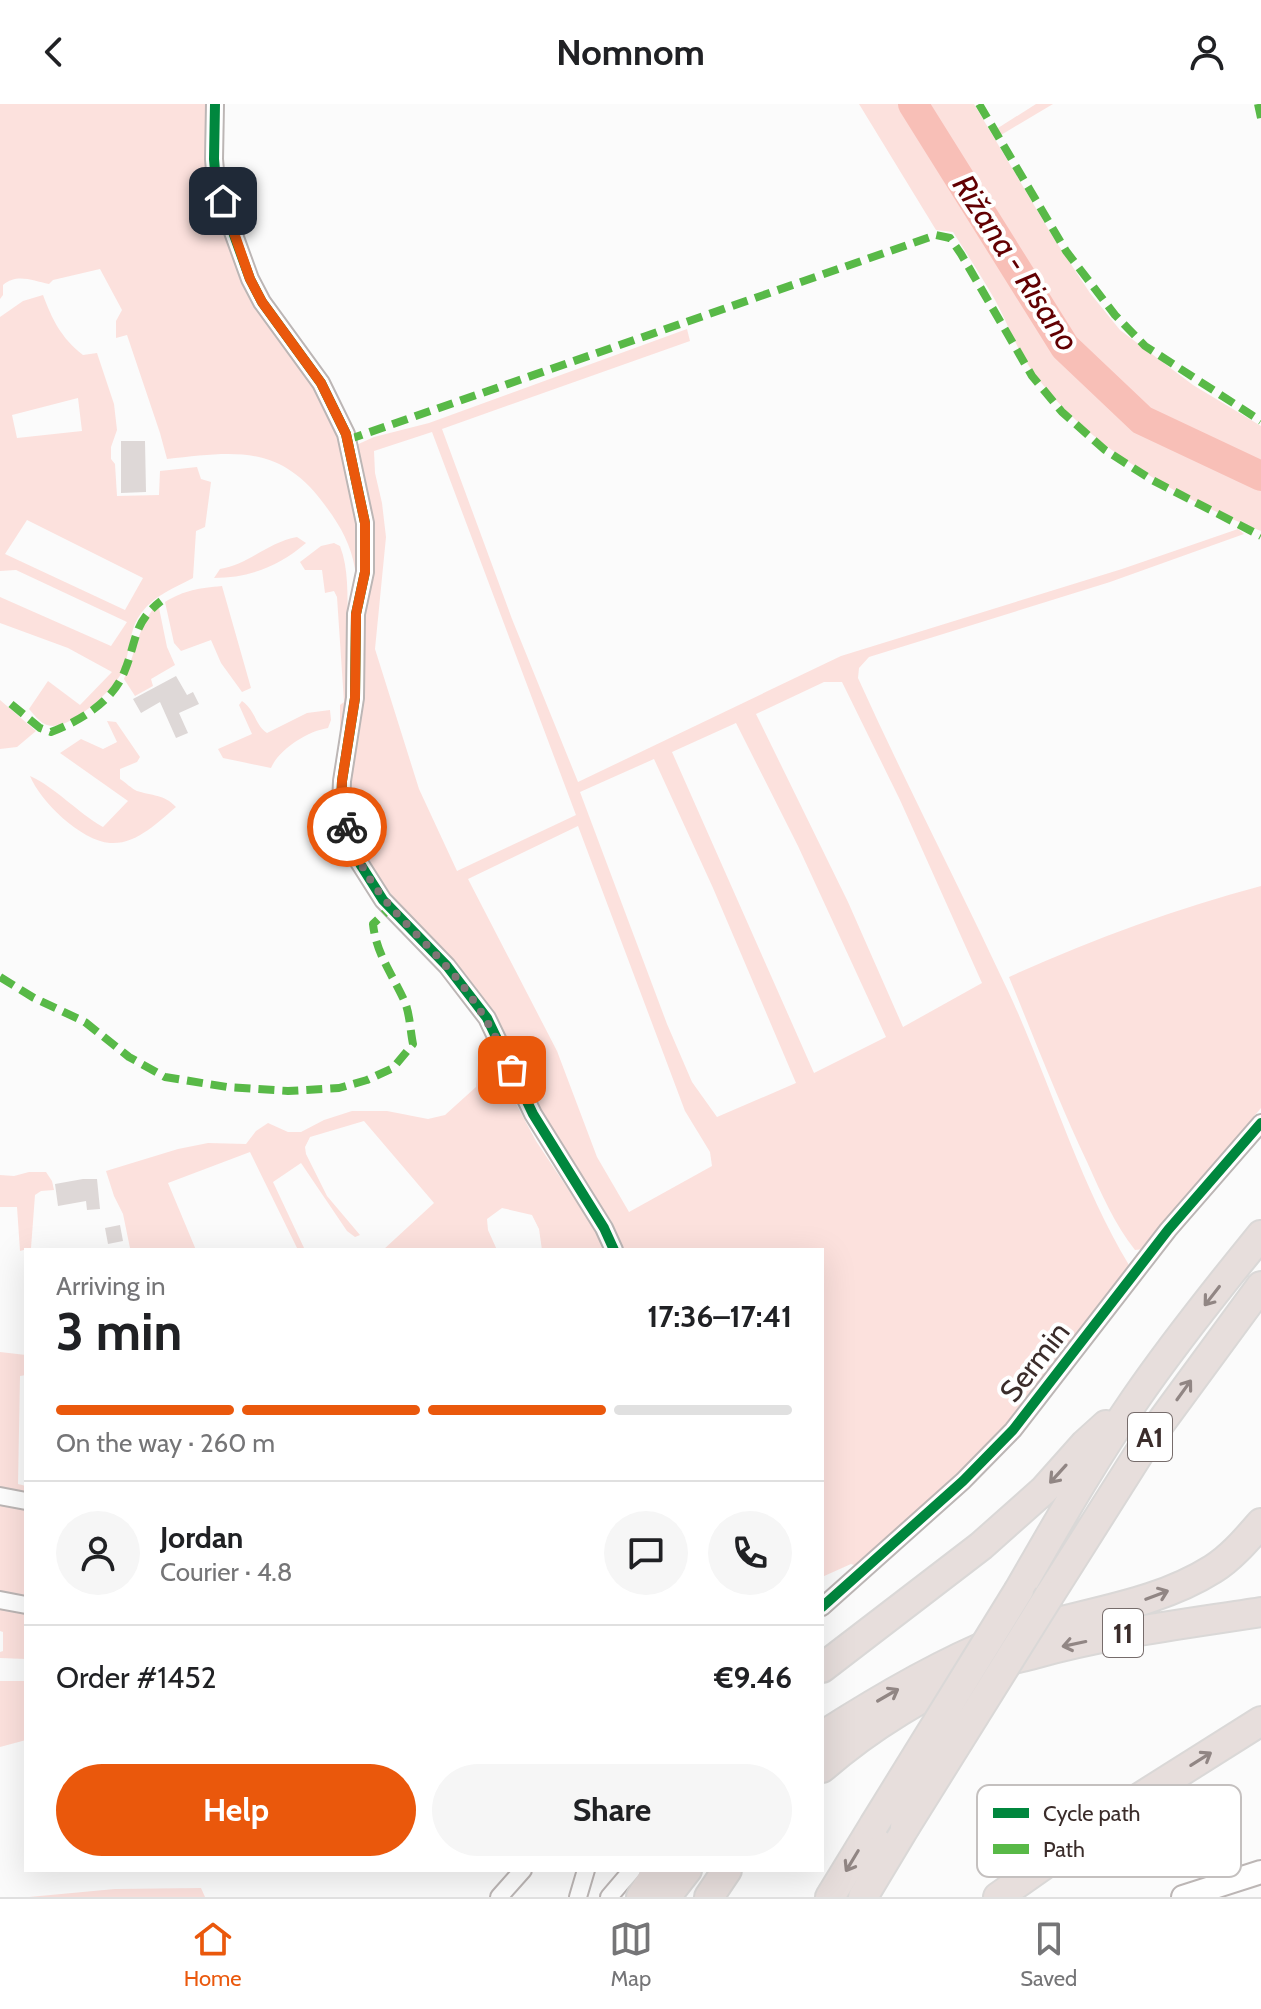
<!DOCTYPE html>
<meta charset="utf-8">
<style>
body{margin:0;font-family:Cabin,sans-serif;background:#f6f6f6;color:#202124;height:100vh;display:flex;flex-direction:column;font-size:30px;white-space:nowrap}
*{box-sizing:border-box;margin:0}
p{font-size:26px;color:#757577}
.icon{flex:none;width:44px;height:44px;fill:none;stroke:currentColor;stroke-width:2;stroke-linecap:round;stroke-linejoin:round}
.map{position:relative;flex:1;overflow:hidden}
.sheet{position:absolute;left:24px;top:1144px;width:800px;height:624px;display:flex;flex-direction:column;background:#fff;border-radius:0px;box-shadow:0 8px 32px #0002}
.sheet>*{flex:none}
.pin{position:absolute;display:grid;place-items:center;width:68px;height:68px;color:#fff;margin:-34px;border-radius:16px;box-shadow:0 4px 12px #0006}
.courier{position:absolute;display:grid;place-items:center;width:80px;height:80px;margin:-40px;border:6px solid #ea580c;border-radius:50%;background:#fff;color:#222;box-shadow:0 2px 10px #0007}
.head em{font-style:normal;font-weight:800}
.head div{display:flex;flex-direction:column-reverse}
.head{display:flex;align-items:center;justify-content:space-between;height:136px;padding:0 32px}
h1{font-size:52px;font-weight:800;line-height:60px}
.bar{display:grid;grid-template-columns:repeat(4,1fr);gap:12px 8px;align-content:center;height:96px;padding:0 32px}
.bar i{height:10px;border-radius:6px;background:#e0e0e0}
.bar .on{background:#ea580c}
.bar p{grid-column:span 4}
.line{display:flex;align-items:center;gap:20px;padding:0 32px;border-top:2px solid #e0e0e0}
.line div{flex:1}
.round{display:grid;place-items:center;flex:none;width:84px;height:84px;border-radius:42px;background:#f6f6f6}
.primary-button{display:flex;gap:16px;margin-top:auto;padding:16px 32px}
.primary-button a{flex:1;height:92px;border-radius:48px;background:#ea580c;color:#fff;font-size:32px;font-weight:800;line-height:92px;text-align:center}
.primary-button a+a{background:#f6f6f6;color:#202124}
header{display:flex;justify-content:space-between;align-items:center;height:104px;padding:0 32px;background:#fff;font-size:36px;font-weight:800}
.tab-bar{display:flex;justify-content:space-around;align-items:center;height:112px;border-top:2px solid #e0e0e0;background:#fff;font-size:22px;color:#757577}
.tab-bar a{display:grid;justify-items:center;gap:4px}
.tab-bar .on{color:#ea580c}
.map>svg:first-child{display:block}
.green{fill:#fce1dd;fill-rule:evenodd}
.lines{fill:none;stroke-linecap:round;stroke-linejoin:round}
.river{stroke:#f8bfb7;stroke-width:30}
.building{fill:#ded8d7}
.street-casing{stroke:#bcb6b5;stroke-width:20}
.secondary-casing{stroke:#bcb6b5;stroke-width:26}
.highway-casing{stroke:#dad8d7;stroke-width:32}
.street{stroke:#fefefe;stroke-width:16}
.secondary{stroke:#fefefe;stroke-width:22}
.highway{stroke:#e7dedc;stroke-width:28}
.highway-bridge-casing{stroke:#dad8d7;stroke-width:32;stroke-linecap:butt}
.highway-bridge{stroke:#e7dedc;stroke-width:28}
.quiet{stroke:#58b947;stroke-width:8;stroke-dasharray:16 8;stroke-linecap:butt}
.cycleway-casing{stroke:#fff;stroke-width:15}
.cycleway{stroke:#00873e;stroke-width:10}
.oneway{stroke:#918684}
.done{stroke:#7e7574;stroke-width:8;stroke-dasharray:0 14.4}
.route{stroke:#ea580c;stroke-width:10}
.labels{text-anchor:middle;stroke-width:8;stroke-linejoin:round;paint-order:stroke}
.shield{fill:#fff;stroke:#766c6b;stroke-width:2}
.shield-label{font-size:28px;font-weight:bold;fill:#3b2d2b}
.street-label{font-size:30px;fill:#3b2d2b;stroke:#fff}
.water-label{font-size:32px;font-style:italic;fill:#620002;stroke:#fff}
.key{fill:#fff;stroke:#c4c0bf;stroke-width:2}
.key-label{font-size:22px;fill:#3b2d2b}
</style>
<header><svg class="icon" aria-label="back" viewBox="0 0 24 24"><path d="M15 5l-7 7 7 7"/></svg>Nomnom<svg class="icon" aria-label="person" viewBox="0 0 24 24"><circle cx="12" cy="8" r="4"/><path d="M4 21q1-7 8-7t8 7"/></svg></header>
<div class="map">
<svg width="1261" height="1793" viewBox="0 0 1261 1793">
<rect width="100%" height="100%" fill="#fbfbfb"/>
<path class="green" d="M0,0h212l20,140 66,110 47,93 13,68 3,55 -6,-1c-4,-24 -14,-42 -28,-61 -45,-64 -90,-57 -160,-49l-7,-26 -33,-98 -11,3v-17l6,-11 -22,-41 -47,11 -4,4c-16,-3 -32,-11 -46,1v10l-3,4z
M859,0h48l147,238 40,46 31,26 64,40 72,32v45c-87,-34 -190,-94 -239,-176 -10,-18 -17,-37 -27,-55 -13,-23 -28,-46 -42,-68l-17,-2z
M928,0h46l79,133 37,56 30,37 73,55 68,41v43l-74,-33 -53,-36 -51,-48 -36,-48z
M1036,0h17l-52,31 -3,-7z
M43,191c9,24 18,43 40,60l14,-2 17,51 3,26 -6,17v12l4,5 2,32 42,-1 1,-24 37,-4 4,12 10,3 -6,45 -9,4 -3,47c-19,10 -38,17 -51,34 -14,18 -11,38 -19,58 -8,19 -49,56 -70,56 -11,0 -17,-9 -24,-17l19,-28 32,24 32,-33 -44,-24 -68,-25v-26l111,49 16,-24 -111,-52 -16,1v-254l23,-16zM78,294l4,33 -65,7 -5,-23zM27,416l116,58 -18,32 -120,-56z
M687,225l3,12 -248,88 70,190 66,163 263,-126 281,-87 116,-40 6,5 -134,48 -241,75 -10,11 -1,10c48,106 101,208 150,313 42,90 70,189 121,274l-80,110 -51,60 -141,131 -6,-2 -29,13v-327h-198l-12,-28 -75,-113 -57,-110 -32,-46 -42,-38 -39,-54 -14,-33 -5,-31 15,-201c18,-57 3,-94 -9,-150l20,-9 55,-14zM432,328l144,383 -119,56 -38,-82 -44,-140 11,-112 -4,-34 -7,-30 -1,-22zM824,578h18l58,118 82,183 -79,44 -55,-125 -92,-188zM736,619l62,123 88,191 -72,36 -142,-321zM654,655l59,129 83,195 -79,34 -25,-35 -25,-58 -87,-232zM578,722l107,285 25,41 2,14 -83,46 -32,-55 -40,-106 -89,-172z
M297,433l9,6c-27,23 -56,35 -92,35l6,-9c28,-4 48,-27 77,-32z
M334,439l6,3c9,23 7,49 8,73 1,40 2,78 -4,118l-4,-1v-31l4,-3 -7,-105 -3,-6 -9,2 -3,-23h-17l-5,-8 21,-16z
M222,482l29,102 -9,4 -21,-29 -10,-23 -30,11 -7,-8 -9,-41c20,-12 34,-14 57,-16z
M159,504l8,39 8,18 -24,14 2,7 -18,10 -11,-17c11,-24 13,-48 29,-70z
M0,596l36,31 -19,16 -17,2z
M242,597c14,10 13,24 25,32l40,-20 23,-3 1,10 -3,8c-20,3 -49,21 -57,40l-48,-10 -5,-9 34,-15 -13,-29z
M107,617l9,1 24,35 -3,5 -17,7v10c5,3 12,10 17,12 15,5 27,3 39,16 -18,15 -40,38 -66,36 -29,-2 -70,-42 -80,-67 25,11 48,37 73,51l25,-26 -68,-48 21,-14 22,10 14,-7z
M1261,782v222l-117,141 -9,1c-20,-25 -34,-57 -47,-86 -29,-61 -53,-124 -79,-187 82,-37 165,-68 252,-91z
M490,951l46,86 64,96 5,13h-63l-3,-21 -7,-14 -30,-7 -15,11 1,11 9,20h-114l51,-47 -70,-82 -54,16 -5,10 1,7 21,42 33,39 -5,2 -8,-6 -46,-68 -28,19 32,68h-7l-48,-98 -82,31 28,67h-83l17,-2 -7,-34 -9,-18 -8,-25 72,-22 30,-6 38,1 10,-13 12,-8 20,9h13l23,-12 28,-9h35l41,8 17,-4 31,-28 2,-24z
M29,1068h17l6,9 2,9 -13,1 -6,4 -4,53 -11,3 -3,-44h-17v-32l14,1z
M0,1248l26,3v20l-6,1 -2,108 8,2v9l-26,-5z
M0,1401l26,5v90l-26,-5z
M0,1501l26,5v49l-26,-1v-6l3,-1v-19l-3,-1z
M0,1577h26v59l-26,7z
M201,1784l4,9h-176l86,-8z"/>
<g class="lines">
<path class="river" d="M913,0l152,243 77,73 119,56"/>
</g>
<path class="building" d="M121,337h24l1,51 -25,1z
M176,572l11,19 6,-3 6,12 -20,9 9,20 -12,5 -16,-36 -19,11 -8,-14z
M83,1075h14l3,30 -13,1 -1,-9 -28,5 -3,-22z
M120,1121l3,16 -15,3 -3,-16z"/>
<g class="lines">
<defs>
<path id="street" d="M215,0l-1,55 2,23 13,39 21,58 12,23 59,81 25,51 19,89v49l-9,42 -1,84 -13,83 -1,24 9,34 7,20 26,41 64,66 40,52 46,96 71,114 10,22
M0,1392l26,5
M0,1496l26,5
M822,1503l141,-126 50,-51 155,-200 93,-107
M499,1793l24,-27
M578,1793l8,-27
M609,1793l23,-27"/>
<path id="secondary" d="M1183,1793l78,-25"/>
<path id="highway" d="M1019,1486c37,-64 73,-128 115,-189 39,-57 83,-112 127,-166
M1049,1492l96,-152 116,-158
M822,1564l159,-122 63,-56 41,-46 21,-19
M822,1632c56,-36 115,-71 177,-96 70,-27 149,-30 214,-71 18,-11 34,-30 48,-46
M822,1664c47,-41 107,-78 165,-101 15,-6 32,-9 47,-13 75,-21 151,-30 227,-42
M1058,1758l91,-29 77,-16
M641,1793l17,-27
M666,1793l21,-27
M709,1793l18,-27
M830,1793l44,-72
M863,1793l42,-70
M998,1793l141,-99 122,-77"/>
</defs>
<use href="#street" class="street-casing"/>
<use href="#secondary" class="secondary-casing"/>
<use href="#highway" class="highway-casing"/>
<use href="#street" class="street"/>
<use href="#secondary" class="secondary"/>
<use href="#highway" class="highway"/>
<defs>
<path id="highway-bridge" d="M874,1721l145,-235
M905,1723l144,-231"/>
</defs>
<use href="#highway-bridge" class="highway-bridge-casing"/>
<use href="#highway-bridge" class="highway-bridge"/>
<path class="quiet" d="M979,0l87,147 49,64 30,31 116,75
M1258,0l3,14
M347,336l589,-205 14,3 11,16 71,122 30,36 43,38 47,30 109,56
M11,600l29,24 11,4c29,-11 63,-31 74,-62 12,-30 8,-47 36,-69
M0,873l34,21 51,24 44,35 36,20 62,10 61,4 51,-3 28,-8 26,-12 20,-24c-3,-14 -3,-31 -9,-44 -12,-26 -28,-47 -31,-76l17,-16"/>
<defs>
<path id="cycleway" d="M215,0l-1,55 2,23 13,39 21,58 12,23 59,81 25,51 19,89v49l-9,42 -1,84 -13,83 -1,24 9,34 7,20 26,41 64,66 40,52 46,96 71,114 10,22
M822,1503l141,-126 50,-51 155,-200 93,-107"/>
</defs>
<use href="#cycleway" class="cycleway-casing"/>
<use href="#cycleway" class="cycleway"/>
</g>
<defs><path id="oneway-shaft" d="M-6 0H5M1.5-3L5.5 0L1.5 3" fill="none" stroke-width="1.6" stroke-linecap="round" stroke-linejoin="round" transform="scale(2)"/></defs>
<g class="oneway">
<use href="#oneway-shaft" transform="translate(1212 1192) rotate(128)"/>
<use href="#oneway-shaft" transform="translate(1184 1286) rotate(-54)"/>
<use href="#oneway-shaft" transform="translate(1058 1370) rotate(132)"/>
<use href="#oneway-shaft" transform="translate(1157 1491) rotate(-21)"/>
<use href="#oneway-shaft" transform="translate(1074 1540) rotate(168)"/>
<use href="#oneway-shaft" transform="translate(888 1591) rotate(-30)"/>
<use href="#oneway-shaft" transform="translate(1201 1655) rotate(-32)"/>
<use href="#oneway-shaft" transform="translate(852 1757) rotate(121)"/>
</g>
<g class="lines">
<path class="done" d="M347,723c17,64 58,92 99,139 29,31 48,66 66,104"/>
<path class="route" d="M223,97l27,78 12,23 59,81 25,51 19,89v49l-9,42 -1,84 -13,83 -1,24 6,22"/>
</g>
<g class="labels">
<g class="shield">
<rect x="1128" y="1309" width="44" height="48" rx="6"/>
<rect x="1103" y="1505" width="40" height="48" rx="6"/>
</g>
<g class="shield-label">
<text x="1150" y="1343">A1</text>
<text x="1123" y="1539">11</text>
</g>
<g class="street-label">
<text transform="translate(1035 1258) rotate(-52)" y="10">Sermin</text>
</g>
<g class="water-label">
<text transform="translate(1016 159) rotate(57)" y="11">Rižana - Risano</text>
</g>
</g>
<rect x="977" y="1681" width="264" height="92" rx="12" class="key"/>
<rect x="993" y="1704" width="36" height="10" fill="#00873e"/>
<rect x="993" y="1740" width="36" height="10" fill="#58b947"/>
<g class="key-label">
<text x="1043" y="1717">Cycle path</text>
<text x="1043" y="1753">Path</text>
</g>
</svg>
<div class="pin" style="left:512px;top:966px;background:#ea580c"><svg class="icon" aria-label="bag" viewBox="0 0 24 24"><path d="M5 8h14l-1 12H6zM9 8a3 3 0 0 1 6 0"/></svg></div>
<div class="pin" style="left:223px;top:97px;background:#1f2937"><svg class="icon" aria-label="home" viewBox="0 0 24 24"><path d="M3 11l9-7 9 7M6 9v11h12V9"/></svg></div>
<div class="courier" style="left:347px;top:723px"><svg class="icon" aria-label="bike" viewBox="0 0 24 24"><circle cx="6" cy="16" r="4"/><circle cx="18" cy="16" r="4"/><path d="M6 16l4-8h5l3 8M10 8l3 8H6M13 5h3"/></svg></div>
<section class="sheet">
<div class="head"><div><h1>3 min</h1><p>Arriving in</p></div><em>17:36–17:41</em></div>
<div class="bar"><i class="on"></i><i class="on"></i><i class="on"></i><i></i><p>On the way · 260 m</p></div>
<div class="line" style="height:144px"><a class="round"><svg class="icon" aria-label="person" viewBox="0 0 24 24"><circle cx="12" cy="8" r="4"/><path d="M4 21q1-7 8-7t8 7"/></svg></a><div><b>Jordan</b><p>Courier · 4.8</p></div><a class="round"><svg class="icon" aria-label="chat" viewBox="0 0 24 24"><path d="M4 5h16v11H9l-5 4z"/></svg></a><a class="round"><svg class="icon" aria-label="phone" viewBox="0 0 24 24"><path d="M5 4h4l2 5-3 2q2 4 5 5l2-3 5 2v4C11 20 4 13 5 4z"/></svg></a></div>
<div class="line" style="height:104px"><div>Order #1452</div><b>€9.46</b></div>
<div class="primary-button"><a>Help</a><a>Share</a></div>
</section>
</div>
<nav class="tab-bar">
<a class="on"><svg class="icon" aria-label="home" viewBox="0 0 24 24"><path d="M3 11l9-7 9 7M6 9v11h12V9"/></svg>Home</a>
<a><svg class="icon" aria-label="map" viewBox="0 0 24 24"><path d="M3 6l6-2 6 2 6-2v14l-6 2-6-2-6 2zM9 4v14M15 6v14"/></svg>Map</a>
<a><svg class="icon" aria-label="saved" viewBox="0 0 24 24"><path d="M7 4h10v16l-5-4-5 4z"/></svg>Saved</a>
</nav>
